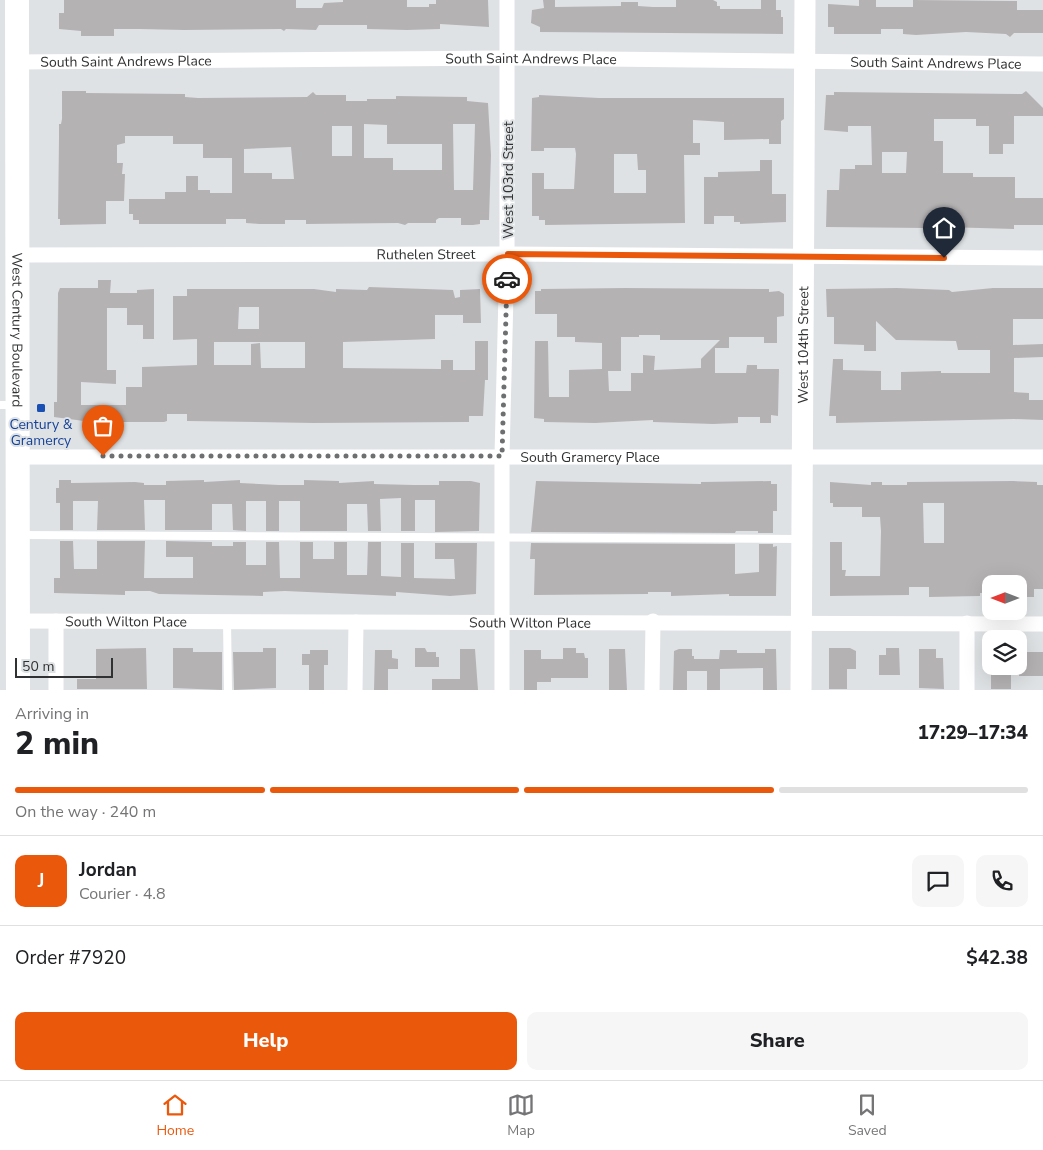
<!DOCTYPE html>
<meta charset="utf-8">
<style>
body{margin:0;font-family:"Nunito Sans",sans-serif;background:#f6f6f6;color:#202124;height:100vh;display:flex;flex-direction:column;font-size:19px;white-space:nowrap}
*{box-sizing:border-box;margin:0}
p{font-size:16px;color:#757577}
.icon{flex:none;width:28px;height:28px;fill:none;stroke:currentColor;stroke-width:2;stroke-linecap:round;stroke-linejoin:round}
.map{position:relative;height:690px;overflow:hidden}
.sheet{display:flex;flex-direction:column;background:#fff;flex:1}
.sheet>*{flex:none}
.needle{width:32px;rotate:270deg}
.controls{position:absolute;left:982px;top:575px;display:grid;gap:10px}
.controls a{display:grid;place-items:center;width:45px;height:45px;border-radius:10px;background:#fff;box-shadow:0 5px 20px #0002;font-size:25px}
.scale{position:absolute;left:15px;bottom:12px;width:98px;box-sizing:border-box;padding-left:5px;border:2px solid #303132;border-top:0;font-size:14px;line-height:18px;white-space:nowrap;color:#303132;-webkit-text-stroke:4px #dfe2e4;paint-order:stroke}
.pin{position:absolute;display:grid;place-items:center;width:42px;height:42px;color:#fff;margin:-51px -21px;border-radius:50% 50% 50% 0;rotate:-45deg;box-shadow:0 0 5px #0007}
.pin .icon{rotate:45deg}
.courier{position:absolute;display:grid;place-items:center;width:50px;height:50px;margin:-25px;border:4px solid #ea580c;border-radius:50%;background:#fff;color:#222;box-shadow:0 1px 6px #0007}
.overview em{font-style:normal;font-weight:800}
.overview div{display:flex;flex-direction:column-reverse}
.overview{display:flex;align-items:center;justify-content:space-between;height:85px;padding:0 15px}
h1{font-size:32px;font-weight:800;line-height:38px}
.bar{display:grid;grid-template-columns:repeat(4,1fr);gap:8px 5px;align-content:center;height:60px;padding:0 15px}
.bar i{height:6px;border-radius:4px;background:#e0e0e0}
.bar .current{background:#ea580c}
.bar p{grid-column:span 4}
.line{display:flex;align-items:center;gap:12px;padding:0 15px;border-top:1px solid #e0e0e0}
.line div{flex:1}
.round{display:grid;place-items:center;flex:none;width:52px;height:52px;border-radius:10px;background:#f6f6f6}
.button{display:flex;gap:10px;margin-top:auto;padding:10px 15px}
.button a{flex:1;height:58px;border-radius:10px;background:#ea580c;color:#fff;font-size:20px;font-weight:800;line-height:58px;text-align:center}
.button a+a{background:#f6f6f6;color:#202124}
.tab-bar{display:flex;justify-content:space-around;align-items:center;height:70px;border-top:1px solid #e0e0e0;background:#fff;font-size:14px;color:#757577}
.tab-bar a{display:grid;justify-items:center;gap:2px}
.tab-bar .current{color:#ea580c}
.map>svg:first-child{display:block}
.building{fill:#b5b2b4;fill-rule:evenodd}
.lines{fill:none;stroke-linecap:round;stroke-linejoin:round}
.lane{stroke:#fff;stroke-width:8}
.street{stroke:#fff;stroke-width:15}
.secondary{stroke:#fff;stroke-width:21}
.primary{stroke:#fff;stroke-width:24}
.done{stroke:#6d6f70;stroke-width:5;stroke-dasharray:0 9}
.route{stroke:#ea580c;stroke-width:6}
.transit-dot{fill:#1a4fb4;stroke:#dfe2e4;stroke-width:2}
.labels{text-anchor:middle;stroke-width:4;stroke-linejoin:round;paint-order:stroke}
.street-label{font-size:14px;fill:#303132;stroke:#dfe2e4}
.transit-label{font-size:14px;fill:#164399;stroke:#dfe2e4}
</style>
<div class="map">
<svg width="1043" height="690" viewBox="0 0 1043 690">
<rect width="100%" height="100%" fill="#dfe2e4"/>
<path class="building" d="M64,0h232v8h26l2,-5 19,-1v-2h64v7h22v-3h7v-4h52l1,27 -49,-3v5l-33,1 -40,-1v-4h-48l-3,5 -30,-1 -2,2 -3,-2 -97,1 -45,-1h-25v7h-33v-5l-22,-2v-16h5z
M543,0h12v7l66,-1v-4h17v4l15,1h23v-7h37l4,2v4h3v3h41v-9h15v10h5v7h2v17l-243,-2v-5l-9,-4 1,-13 12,-2z
M859,0h17v7h37v-7l104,1v9h26v23h-29l-4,4 -4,-3 -40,-2 -50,3 -13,-1v-5h-22v5h-47v-7h-6v-23l31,2z
M62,91h24v2l99,1v3l13,1 109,-1 6,-5 3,3h30v6h21v-2h29v-3l71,1v4l21,2 3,52 -2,65h-9v4l-7,1h-12v-7h-22l-3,2v3h-28l-3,2 -7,-2 -92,1v-4h-21v4h-26l-13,-1v-4h-20v5h-87v-4h-6v-6h-4v-15h36v-7h21v-16h12v14h12v3h22v-35h-29v-14h-30v-8h-48v7l-8,2v18h6l-1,11h3l-1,27h-18v23l-46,1v-6h-2l1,-81v-14h2l1,-5zM364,124l23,1v19h55v26h-49v-12h-29zM453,124h22l-2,66h-19zM332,126h20v30h-20zM291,147l3,32h-22v-6h-28v-24z
M1026,91l17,17v8h-29v28h-11v10h-14v-28h-13v-7h-42v22h9v32h30v4h42v21h28v27h-29v4l-69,-2v-3h-21v4l-98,-1 1,-37h12l1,-21h15v-4h17l-1,-39h-23v6l-24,-2 2,-35h8v-3l188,2zM882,152h25l-1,21h-24z
M539,95l60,3h185v21l-3,2v23h-12v-5l-45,1v-18l-31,-2v23h7v12h-16l1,68 -140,2v-5h-6v-4h-7v-43h12v16h30l2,-35 -1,-6h-31v3h-13l1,-53 7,-1zM614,154h23l1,16h8v23h-32z
M760,160h12v34h14v28l-46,2v-2h-6v-6h-20v8h-10v-47h14v-5l42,-1z
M98,280h13l-1,13h27v-3l17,-1v50h-11v-14h-16v-17h-20v62h9v14l-35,-2v23h45v-18h16v-20l55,-2v-26l-24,1v-44h14v-7h127l22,3v-3l31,1 2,-3 84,3 2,8 5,-1v-7l20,-1 1,34h-18v-8h-28v24l-92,3v26l98,1v-9h12v10h22v-29h13v39h-3l-2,36h-14v6h-3l-152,1 -127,-2v-7h-20v7l-3,1h-43v7h-18v-5l-19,1v-4l-30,-4v-15h3l1,-109 2,-5h38zM239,307h20v22h-21zM214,342h91v26h-44l-1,-25 -9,1v21h-37z
M625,288l136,1h8v3l10,-1 5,3v22l-7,1v26h-13v-6h-35v11h-14v25h31l1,-8h10v4h22l-1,47 -7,-1v8h-11v-6h-22v6l-25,1 -60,-2v-2l-58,3 -51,-1v-3l-10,-1 1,-77h13l1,56h20v-27l33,-1v-26l-27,-1v-5h-18v-23h-22v-23h6v-2zM639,335h21v5h60l-19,19v9l-47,2 1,-14 -12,-1v18h-12v18h-22l-1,-20h13v-34h18z
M897,288l52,2 3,2 41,-4h50v31h-30v26l30,-1v13l-29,1v34l15,1v7h14v20l-29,-1 -178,4v-7h-7l4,-57h10v11l38,1v19h20v-18l40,-1v2h49v-23h-32l-2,-9 -60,-1 -20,-19v30h-12v-6l-30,-1v-27h-7l-1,-28z
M59,480h12v3l64,-1 9,1v2h22v-4l38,-1v2l36,-2v3l39,2h25v-5l35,1v2l35,-2v3l40,1h25v-4h32l9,2 -1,48 -44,1v-32h-20v31h-14v-33l-21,1 1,32h-13l-1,-27h-20v27h-47v-30h-21v30h-13v-30h-20v30l-13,-1 -1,-26h-20v26h-47v-30h-21l1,30h-48l1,-29h-25v29h-13v-27h-4v-15h3z
M536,481l165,3v-2l70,-1v3h6v27h-4v22h-15v-2h-22l-1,2 -204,-1z
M1013,481l24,1v3h6v104h-9v8h-13v-13h-30v9h-11v3l-51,1v-10h-20v8l-79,1v-54h12v28h4l-1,6h35l1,-45 -1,-14h-18v-10h-29v-4h-3v-21l41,3v-3h11v3h25v-3zM923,503h21v40h-20z
M60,541h13l1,28h23v-28h48l-1,37h49v-21h-27v-16l46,1v4h21v-4h13v23h20v-23h13l1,36h20v-36h13v17h21v-17h13v33h20l1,-33h13v34l20,1v-34h13v35l41,1 -1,-20h-19v-16h42l-1,51 -26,2 -54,-4v4l-111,-5 -22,1v4l-104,-2 -9,-3h-25v4l-71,-2v-15h6z
M531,543l204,1v30l24,-2v-28h14v3l4,-1 -1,50h-47v-2l-58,2v-4h-23v2l-114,1 1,-36h-5z
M146,648l1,41h-70v-10h19v-30z
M173,648h20v4h29v38l-49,-2z
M263,648h13v40l-42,2 -1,-38h30z
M415,648h10l2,4h9v5h3v10h-24z
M563,648h13v5h8l1,5h3v20h-37v4h-14v8h-13v-40h17v9h22z
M829,648h21l6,3v18h-9v20h-18z
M886,648h13l1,27h-21v-20h7z
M460,649h15l3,41h-46v-11h28z
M609,649h16l2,41h-18z
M679,649h13v7h2v3h25l1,-9h17v3h28v-4h11l1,41h-14v-22l-43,1v21h-13v-19h-20v19h-14l1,-39z
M919,649h17v9h7l1,31 -25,-1z
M310,650h18v15h-4v25h-15v-25h-7v-11h8z
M375,650h17v8l6,1v10h-10v21h-14z
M1019,652h24v24h-24z
M991,666h20v23h-20z"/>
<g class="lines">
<path class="lane" d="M0,405h16
M20,535l781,4
M227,621l1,69"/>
<g class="street">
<path id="s1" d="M17,62l492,-4 534,6"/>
<path id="s2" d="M18,255l489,-1 536,4"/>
<path id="s3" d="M18,457h1025"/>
<path id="s4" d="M18,621l1025,3"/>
<path d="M56,621v69"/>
<path d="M967,623v67"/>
<path d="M355,690l1,-68"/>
<path d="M502,690v-234l5,-202v-254"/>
<path d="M652,690l1,-69"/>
</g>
<path class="secondary" id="s5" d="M801,690l4,-690"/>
<path class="primary" id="s6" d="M17,0l1,690"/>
</g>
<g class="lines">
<path class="done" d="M103,456h399l5,-177"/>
<path class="route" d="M507,279l1,-25 436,4"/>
</g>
<rect class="transit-dot" x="36" y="403" width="10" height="10" rx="2.5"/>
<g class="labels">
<g class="street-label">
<text dy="5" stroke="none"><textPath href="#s1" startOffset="514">South Saint Andrews Place</textPath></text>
<text dy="5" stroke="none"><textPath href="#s1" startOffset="109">South Saint Andrews Place</textPath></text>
<text dy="5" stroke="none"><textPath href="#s1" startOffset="919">South Saint Andrews Place</textPath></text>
<text transform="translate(508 180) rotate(-90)" y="5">West 103rd Street</text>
<text dy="5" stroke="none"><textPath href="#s2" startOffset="408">Ruthelen Street</textPath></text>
<text dy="5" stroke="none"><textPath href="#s6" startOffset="330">West Century Boulevard</textPath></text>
<text dy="5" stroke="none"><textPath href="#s5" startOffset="345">West 104th Street</textPath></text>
<text dy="5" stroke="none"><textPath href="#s3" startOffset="572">South Gramercy Place</textPath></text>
<text dy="5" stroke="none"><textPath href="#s4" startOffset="108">South Wilton Place</textPath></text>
<text dy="5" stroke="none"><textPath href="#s4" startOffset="512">South Wilton Place</textPath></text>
</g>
<g class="transit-label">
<text x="41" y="429">Century &amp;<tspan x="41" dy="16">Gramercy</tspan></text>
</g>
</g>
</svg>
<div class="controls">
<a><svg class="needle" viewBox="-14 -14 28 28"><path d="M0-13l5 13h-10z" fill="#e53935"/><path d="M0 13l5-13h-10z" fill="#757577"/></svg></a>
<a><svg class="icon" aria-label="layers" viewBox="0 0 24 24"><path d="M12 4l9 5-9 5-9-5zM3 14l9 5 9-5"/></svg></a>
</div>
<div class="scale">50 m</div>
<div class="pin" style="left:103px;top:456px;background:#ea580c"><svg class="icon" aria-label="bag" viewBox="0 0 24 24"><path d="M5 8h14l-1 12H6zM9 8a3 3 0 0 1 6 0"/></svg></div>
<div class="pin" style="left:944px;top:258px;background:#1f2937"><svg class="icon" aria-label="home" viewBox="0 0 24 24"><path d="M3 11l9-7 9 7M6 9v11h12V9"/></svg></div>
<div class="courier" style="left:507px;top:279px"><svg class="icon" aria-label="car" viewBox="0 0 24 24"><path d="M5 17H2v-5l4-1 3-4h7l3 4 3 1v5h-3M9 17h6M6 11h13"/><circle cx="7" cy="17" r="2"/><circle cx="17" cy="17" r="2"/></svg></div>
</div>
<section class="sheet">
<div class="overview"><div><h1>2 min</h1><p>Arriving in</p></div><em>17:29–17:34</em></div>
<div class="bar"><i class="current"></i><i class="current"></i><i class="current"></i><i></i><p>On the way · 240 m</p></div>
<div class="line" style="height:90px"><b class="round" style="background:#ea580c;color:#fff">J</b><div><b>Jordan</b><p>Courier · 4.8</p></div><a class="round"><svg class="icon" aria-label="chat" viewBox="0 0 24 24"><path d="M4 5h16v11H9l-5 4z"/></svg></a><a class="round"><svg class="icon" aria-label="phone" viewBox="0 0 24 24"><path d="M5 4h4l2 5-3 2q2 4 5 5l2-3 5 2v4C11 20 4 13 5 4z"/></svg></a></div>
<div class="line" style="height:65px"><div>Order #7920</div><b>$42.38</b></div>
<div class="button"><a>Help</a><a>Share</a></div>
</section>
<nav class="tab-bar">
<a class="current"><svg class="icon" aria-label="home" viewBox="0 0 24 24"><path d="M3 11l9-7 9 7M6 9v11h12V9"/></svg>Home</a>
<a><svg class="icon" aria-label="map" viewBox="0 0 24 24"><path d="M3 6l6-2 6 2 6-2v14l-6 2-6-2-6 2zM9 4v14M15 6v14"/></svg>Map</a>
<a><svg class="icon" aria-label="saved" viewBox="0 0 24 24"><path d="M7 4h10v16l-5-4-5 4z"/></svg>Saved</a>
</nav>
